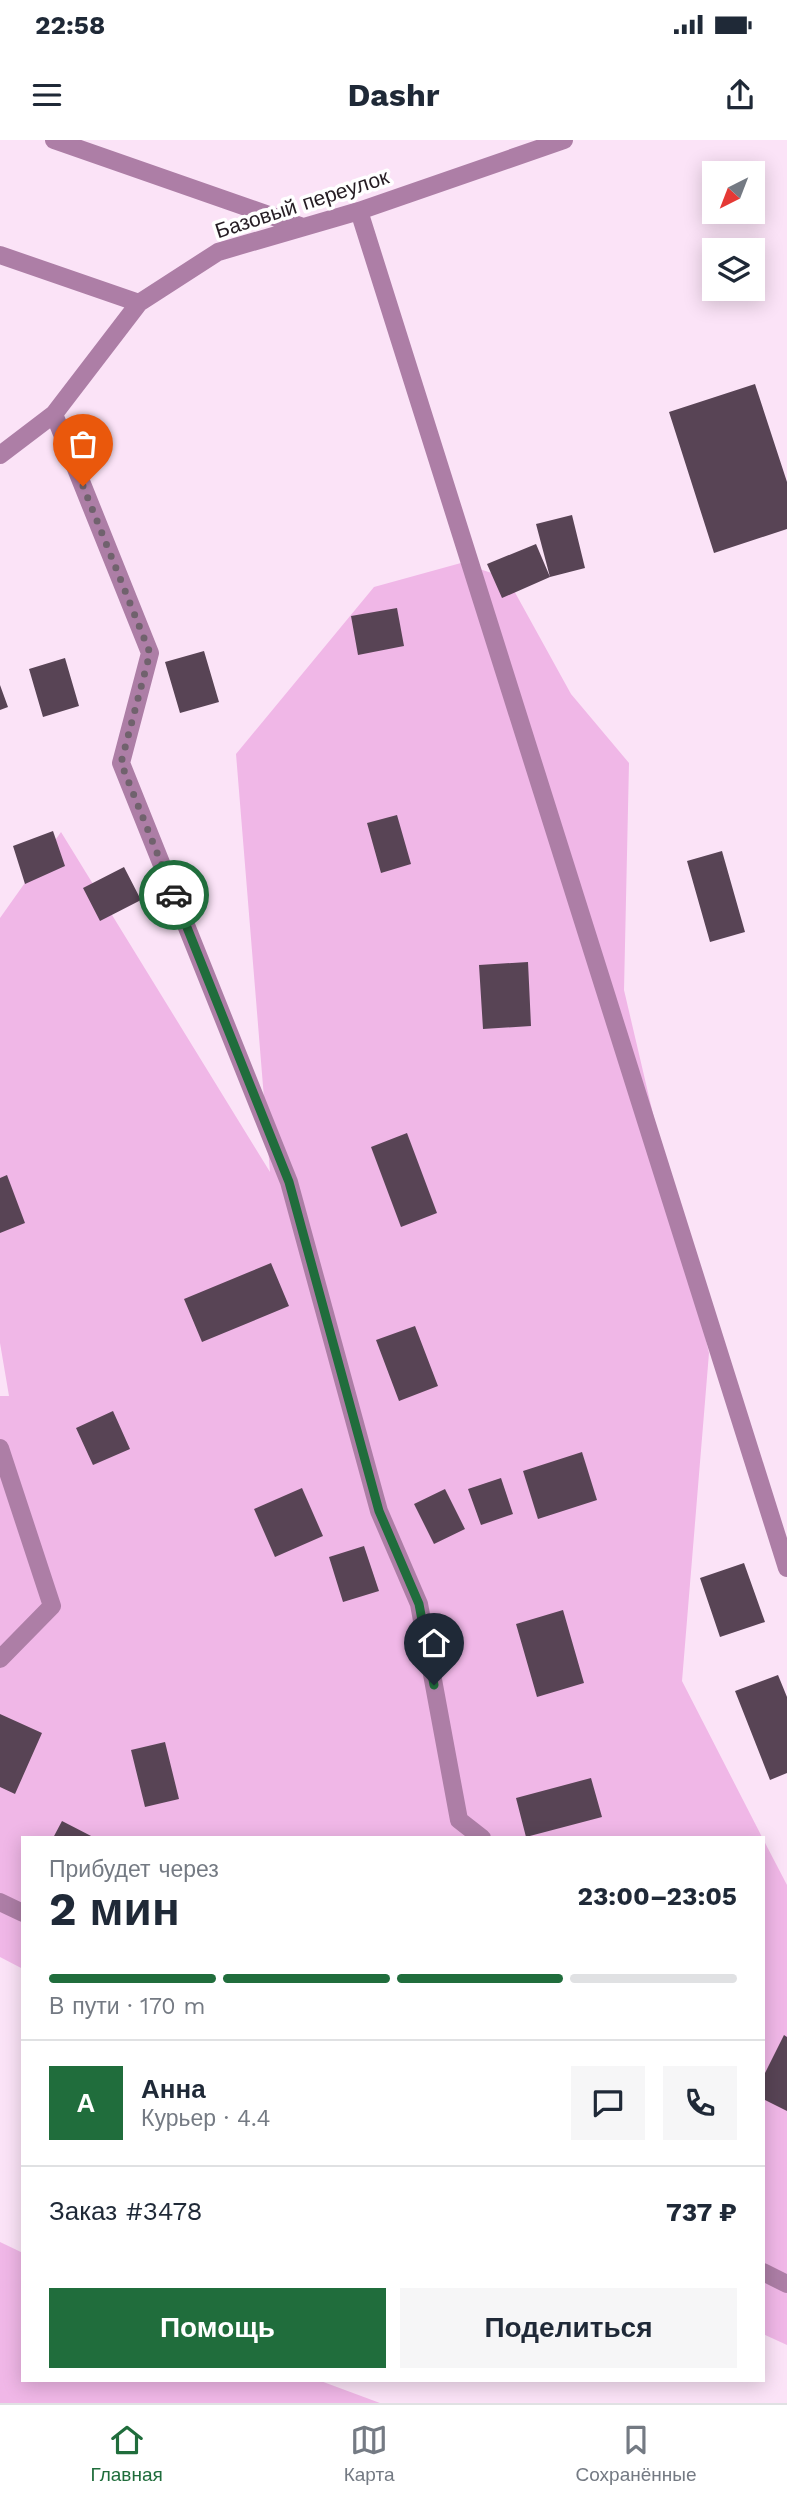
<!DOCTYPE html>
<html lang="ru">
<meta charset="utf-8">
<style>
body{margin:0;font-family:"Work Sans",sans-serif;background:#f6f6f7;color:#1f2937;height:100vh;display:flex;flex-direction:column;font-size:26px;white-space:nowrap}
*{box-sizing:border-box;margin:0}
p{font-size:23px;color:#747a83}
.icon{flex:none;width:38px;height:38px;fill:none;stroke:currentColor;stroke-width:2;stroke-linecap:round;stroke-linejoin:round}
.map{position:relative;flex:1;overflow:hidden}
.side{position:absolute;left:21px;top:1696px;width:744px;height:546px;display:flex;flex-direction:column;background:#fff;border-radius:0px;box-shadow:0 4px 18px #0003}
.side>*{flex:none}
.needle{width:46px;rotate:222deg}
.fabs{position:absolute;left:702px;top:21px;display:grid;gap:14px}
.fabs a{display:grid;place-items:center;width:63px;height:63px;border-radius:0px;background:#fff;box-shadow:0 4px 18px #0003;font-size:35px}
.pin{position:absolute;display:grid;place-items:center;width:60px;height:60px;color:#fff;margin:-72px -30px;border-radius:50% 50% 50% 0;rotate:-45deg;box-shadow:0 0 7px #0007}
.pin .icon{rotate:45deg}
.courier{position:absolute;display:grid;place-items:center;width:70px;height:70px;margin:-35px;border:5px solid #206d3c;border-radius:50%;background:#fff;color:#222;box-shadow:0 2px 9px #0007}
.headline em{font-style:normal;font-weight:700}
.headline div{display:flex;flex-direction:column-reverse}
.headline{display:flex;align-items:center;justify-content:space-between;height:119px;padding:0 28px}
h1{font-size:46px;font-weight:700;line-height:52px}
.bar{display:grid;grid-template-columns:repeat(4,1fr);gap:10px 7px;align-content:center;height:84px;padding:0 28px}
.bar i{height:9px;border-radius:5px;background:#e0e1e3}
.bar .active{background:#206d3c}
.bar p{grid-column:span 4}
.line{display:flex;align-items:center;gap:18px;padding:0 28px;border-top:2px solid #e0e1e3}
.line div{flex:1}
.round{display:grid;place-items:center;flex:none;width:74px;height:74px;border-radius:0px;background:#f6f6f7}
.cta{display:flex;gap:14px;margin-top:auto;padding:14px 28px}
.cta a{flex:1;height:80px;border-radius:0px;background:#206d3c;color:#fff;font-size:28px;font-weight:700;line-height:80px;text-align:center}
.cta a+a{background:#f6f6f7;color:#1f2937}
.status{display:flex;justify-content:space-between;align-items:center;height:49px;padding:0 35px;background:#fff;direction:ltr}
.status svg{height:19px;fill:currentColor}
header{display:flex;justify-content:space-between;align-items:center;height:91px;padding:0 28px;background:#fff;font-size:32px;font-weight:700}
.dock{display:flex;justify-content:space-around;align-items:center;height:98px;border-top:2px solid #e0e1e3;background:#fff;font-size:19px;color:#747a83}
.dock a{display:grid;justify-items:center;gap:4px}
.dock .active{color:#206d3c}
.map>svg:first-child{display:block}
.green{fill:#f0b7e7}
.building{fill:#584455}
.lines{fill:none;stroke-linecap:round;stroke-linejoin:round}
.minor{stroke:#ad7ea6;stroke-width:18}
.done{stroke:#70626d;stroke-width:7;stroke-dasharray:0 12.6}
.route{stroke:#206d3c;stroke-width:9}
.labels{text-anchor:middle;stroke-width:7;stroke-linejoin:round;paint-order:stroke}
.street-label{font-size:21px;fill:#251c23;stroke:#fff}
</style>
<div class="status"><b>22:58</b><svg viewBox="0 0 49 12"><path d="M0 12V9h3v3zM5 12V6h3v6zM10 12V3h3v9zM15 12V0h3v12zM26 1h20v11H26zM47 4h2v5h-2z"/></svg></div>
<header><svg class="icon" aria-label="menu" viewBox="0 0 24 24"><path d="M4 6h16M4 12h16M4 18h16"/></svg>Dashr<svg class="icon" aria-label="share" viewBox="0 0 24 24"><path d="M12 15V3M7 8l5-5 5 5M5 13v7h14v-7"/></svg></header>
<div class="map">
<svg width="787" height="2263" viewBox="0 0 787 2263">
<rect width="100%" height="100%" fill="#fbe3f7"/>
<path class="green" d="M461,423l46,15 64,116 58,69 -5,227 85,363 -27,328 80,156 -739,1v131l-23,-12v-561h9l-9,-53v-425l61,-86 209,340 -34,-418 138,-167z
M763,1699l24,46v460l-24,-11z
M0,2102l23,11v127h295l62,23h-380z"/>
<path class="building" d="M755,244l32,98v47l-73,24 -45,-141z
M572,375l13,53 -35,9 -48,21 -15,-34 49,-20 14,33 -14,-53z
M397,468l7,38 -46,9 -7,-39z
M204,511l15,51 -39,11 -15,-51z
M65,518l14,48 -36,11 -14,-48z
M0,545l8,22 -8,3z
M397,675l14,49 -30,9 -14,-50z
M53,691l12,35 -40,18 -12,-38z
M722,711l23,81 -35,10 -23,-81z
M124,727l17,33 -41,21 -17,-33z
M528,822l3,64 -48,3 -4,-64z
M407,993l30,80 -36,14 -30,-80z
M7,1035l18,48 -25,10v-55z
M271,1123l18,43 -87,36 -18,-43z
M415,1186l23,60 -39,15 -23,-61z
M113,1271l17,38 -37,16 -17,-37z
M582,1312l15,48 -59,19 -15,-48z
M501,1338l12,36 -32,11 -13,-36z
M302,1348l21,48 -48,21 -21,-48z
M445,1349l20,40 -31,15 -20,-40z
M364,1406l15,45 -36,11 -14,-45z
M744,1423l21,59 -45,15 -20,-59z
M563,1470l21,73 -47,14 -21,-73z
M778,1535l9,22v76l-17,7 -35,-89z
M0,1574l42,19 -27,61 -15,-7z
M165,1602l14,57 -34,8 -14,-57z
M591,1638l11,39 -76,20 -10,-39z
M62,1681l33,17h-42z
M784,1895l3,2v74l-24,-12v-22z"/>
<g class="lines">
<path class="minor" d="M54,0l249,87
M359,71l428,1357
M0,115l139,48
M54,274l96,239 -29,110 168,419 90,329 40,93 40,216 23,18
M0,315l54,-41 85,-111 79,-51 141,-41 205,-71
M0,1308l52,158 -52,53
M0,1762l23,11
M763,2132l24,12"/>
</g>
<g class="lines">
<path class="done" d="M83,346l67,167 -29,110 53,132"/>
<path class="route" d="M174,755l115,287 90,329 40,93 15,81"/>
</g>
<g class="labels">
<g class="street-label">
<text transform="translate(302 64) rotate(-18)" y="7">Базовый переулок</text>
</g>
</g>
</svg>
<div class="fabs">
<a><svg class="needle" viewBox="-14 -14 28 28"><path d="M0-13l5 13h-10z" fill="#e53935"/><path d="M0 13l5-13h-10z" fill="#747a83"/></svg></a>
<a><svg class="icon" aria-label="layers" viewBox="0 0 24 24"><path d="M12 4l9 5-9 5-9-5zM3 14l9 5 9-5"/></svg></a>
</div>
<div class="pin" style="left:83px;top:346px;background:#ea580c"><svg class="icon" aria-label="bag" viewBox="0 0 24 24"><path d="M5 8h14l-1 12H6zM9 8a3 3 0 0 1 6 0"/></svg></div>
<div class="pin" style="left:434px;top:1545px;background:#1f2937"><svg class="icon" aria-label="home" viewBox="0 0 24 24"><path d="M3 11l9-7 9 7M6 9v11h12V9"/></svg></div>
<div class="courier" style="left:174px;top:755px"><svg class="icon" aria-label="car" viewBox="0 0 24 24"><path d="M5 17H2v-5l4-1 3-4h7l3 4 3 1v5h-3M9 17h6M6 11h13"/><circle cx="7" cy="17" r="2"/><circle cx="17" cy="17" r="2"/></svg></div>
<section class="side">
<div class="headline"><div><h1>2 мин</h1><p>Прибудет через</p></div><em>23:00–23:05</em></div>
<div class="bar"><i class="active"></i><i class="active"></i><i class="active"></i><i></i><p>В пути · 170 m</p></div>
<div class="line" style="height:126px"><b class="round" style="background:#206d3c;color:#fff">А</b><div><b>Анна</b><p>Курьер · 4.4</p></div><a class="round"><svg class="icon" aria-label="chat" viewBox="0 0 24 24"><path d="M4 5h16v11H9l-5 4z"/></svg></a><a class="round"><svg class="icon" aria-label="phone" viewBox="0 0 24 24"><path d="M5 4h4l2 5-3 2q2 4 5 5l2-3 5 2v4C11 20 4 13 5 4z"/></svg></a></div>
<div class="line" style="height:91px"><div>Заказ #3478</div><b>737 ₽</b></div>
<div class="cta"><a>Помощь</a><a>Поделиться</a></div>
</section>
</div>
<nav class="dock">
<a class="active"><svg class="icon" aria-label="home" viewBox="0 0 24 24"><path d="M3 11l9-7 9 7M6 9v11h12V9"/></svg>Главная</a>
<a><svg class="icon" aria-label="map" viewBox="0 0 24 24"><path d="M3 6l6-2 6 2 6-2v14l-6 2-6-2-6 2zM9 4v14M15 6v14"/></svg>Карта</a>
<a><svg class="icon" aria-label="saved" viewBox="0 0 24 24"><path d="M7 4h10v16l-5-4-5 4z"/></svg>Сохранённые</a>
</nav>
